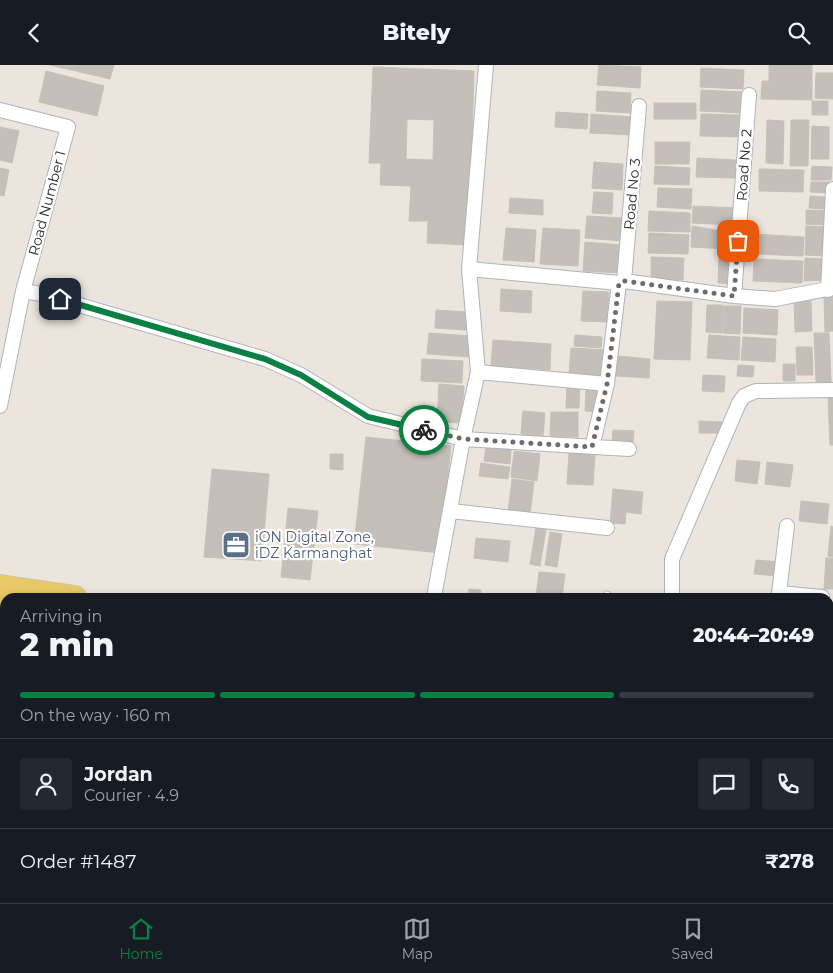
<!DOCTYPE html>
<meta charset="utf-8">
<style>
body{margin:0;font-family:Montserrat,sans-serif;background:#242831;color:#f1f3f6;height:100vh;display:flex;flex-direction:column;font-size:19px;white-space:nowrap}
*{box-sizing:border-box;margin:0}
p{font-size:16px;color:#9ea1a6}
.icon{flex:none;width:28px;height:28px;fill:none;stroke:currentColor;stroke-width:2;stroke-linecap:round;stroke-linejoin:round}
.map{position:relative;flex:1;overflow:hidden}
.side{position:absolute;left:0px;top:528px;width:834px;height:311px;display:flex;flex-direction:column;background:#171b24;border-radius:15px 15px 0 0;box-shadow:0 2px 8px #0003}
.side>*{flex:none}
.pin{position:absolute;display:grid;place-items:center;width:42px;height:42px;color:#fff;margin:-21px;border-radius:10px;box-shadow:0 2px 8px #0006}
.courier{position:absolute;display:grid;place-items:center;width:50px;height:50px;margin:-25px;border:4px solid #0b8043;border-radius:50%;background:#fff;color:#222;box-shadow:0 1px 6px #0007}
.head em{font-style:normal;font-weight:800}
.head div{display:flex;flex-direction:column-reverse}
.head{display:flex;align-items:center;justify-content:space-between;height:85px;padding:0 20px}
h1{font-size:32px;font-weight:800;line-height:38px}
.bar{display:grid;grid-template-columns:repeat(4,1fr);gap:8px 5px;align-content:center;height:60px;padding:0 20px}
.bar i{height:6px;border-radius:4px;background:#363941}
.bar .selected{background:#0b8043}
.bar p{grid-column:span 4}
.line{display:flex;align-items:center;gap:12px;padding:0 20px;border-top:1px solid #363941}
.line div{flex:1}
.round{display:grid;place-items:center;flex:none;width:52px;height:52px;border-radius:5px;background:#242831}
header{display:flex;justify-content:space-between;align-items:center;height:65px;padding:0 20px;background:#171b24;font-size:22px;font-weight:800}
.tab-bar{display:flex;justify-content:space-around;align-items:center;height:70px;border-top:1px solid #363941;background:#171b24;font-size:14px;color:#9ea1a6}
.tab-bar a{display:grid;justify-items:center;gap:2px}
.tab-bar .selected{color:#0b8043}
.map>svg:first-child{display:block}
.building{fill:#c4bfb8;stroke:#c6c1b7;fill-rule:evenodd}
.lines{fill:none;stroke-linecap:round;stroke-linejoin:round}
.lane-casing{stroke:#b0b3bd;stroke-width:9}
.street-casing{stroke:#b0b3bd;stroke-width:16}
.secondary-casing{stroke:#b0b3bd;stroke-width:22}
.primary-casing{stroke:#c3c3c3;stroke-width:24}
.lane{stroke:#fff;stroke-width:7}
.street{stroke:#fff;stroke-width:14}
.secondary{stroke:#fff;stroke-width:20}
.primary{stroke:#e8c965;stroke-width:22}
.done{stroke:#6e6b69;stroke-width:5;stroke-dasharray:0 9}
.route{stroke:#0b8043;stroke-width:6}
.labels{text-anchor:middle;stroke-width:4.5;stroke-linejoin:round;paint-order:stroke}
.street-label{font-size:14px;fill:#2a2a2a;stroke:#fff}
.service-label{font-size:14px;fill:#4e5e75;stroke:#fff;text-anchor:start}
</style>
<header><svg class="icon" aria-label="back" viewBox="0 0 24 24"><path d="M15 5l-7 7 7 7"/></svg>Bitely<svg class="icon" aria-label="search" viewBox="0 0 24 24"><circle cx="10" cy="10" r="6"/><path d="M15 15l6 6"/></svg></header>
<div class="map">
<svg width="833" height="838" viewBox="0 0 833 838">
<rect width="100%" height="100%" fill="#ebe5dd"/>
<path class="building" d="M50,0h64l-4,14z
M599,0l42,2 -1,21 -43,-3z
M769,0h43v35l-51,-1 1,-18h7z
M373,2l101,4 -5,174 -42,-2 1,-22h-19l2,-35 -31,-1 1,-22h-12zM407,54l27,1 -1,40 -27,-1z
M701,3l43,2 -1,19 -43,-2z
M46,6l58,15 -7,30 -58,-14z
M816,8h17v26l-18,-1z
M701,25l42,2 -1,21 -42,-2z
M597,26l34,2 -1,20 -34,-2z
M812,36h16v14h-16z
M654,38h42v16h-42z
M556,47l32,2 -1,15 -32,-2z
M591,49l42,3 -2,18 -41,-2z
M701,49l42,1 -1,22 -42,-1z
M767,55l17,1 -1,43 -17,-1z
M791,55h18l-1,46h-18z
M812,61l17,1v32h-18z
M0,62l19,4 -7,32 -12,-3z
M655,77h35l-1,22h-34z
M697,93l39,2v18l-40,-1z
M594,97l29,2 -1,26 -30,-2z
M655,101l35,2 -1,17 -35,-1z
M812,101l20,1 -1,13h-20z
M0,103l9,2 -5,26 -4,-1z
M759,104l45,1 -1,22 -44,-1z
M811,117h18v11l-19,-1z
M658,123l34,1 -1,20 -34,-2z
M594,127l19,1 -1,21 -20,-1z
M810,131l15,1 -1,12 -15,-1z
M510,133l33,2v15l-34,-2z
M693,141l44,2 -1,17 -44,-2z
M806,145l19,1 -1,14 -18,-1z
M649,146l41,2v19l-42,-1z
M587,151l37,2 -2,23 -37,-3z
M692,161l36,6 -1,17 -36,-2z
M806,161l18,1 -1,29 -18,-1z
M506,163l30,2 -2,32 -31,-2z
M543,163l37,2 -2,36 -38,-2z
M649,168l40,2 -1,19 -40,-1z
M754,169l50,3 -1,19 -49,-2z
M585,177l36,3 -1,28 -37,-2z
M651,192l33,1 -1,22 -32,-1z
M719,192l15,1 -1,26 -15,-1z
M805,193l20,1 1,21 -22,1z
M754,194l49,2 -1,22 -49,-2z
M501,224l31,2 -1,22 -31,-2z
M583,226l26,1 -2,30 -26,-1z
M833,230v36l-8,1 -1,-36z
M657,236l35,1 -2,58 -36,-1z
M794,236h17l1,30 -17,1z
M707,240h16l-1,28 -16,-1z
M724,241h17l-1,28 -17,-1z
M744,243l34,2 -1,25 -34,-2z
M436,245l31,2 -1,18 -31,-2z
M429,268l42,3 -1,21 -43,-3z
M814,268h15l2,49h-15z
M575,270l27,2 -1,11 -27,-2z
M709,270l31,2 -1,23 -32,-2z
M743,272l33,2 -1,23 -34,-2z
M493,275l58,4 -1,26 -59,-4z
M796,282h16l1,28h-16z
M571,283l35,2 -2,26 -35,-2z
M618,291l32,3 -1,19 -33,-2z
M422,294l41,2 -1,22 -41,-2z
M783,299h12v17h-12z
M738,300l16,1 -1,11 -16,-1z
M703,310l22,1 -1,16 -22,-1z
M439,319l25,2 -3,37 -24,-1z
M567,320l13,1 -1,22h-13z
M586,323l16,2 -2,22 -15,-1z
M828,331h5v49h-3z
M523,346l22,2 -2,23 -22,-2z
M551,347h27v25l-28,-1z
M699,356l26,1v11h-26z
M613,365l21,1 -1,12 -21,-1z
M366,372l85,9 -11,107 -86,-9z
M486,381l25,3 -1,15 -26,-3z
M514,386l26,3 -3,27 -26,-4z
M569,388l26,2 -2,30 -26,-1z
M330,389h13v16l-13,-1z
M737,395l23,2 -3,22 -22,-3z
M767,397l26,3 -3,22 -25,-3z
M481,398l29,4 -2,12 -29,-3z
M212,404l57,5 -7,87 -58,-4z
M512,414l22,3 -4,33 -22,-3z
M613,424l30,3 -2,22 -15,-2 -1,12 -15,-1z
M801,436l28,3 -2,20 -28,-3z
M288,443l30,3 -8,69 -29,-3z
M831,461l2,1v30l-5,-1z
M536,463l10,1 -6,37 -10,-2z
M550,467l12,2 -5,33 -12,-2z
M476,473l34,3 -2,21 -34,-4z
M826,493h7v31h-9z
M756,495l24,2 -1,14 -25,-2z
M539,507l26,2 -3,23h-26z
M469,524l12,1 -1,7h-12z
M829,773h4v36l-4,-1z
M0,777l5,1 -5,39z
M170,834h27l-1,4h-26z
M300,834h64v4h-64z
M395,834h32v4h-32z
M431,834h41l-1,4h-41z
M662,834h31v4h-32z
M766,834h37v4h-38z"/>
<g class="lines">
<defs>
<path id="lane" d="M606,532l1,-2"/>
<path id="street" d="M0,45l68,17 -45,164 -23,115
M469,204l150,14 5,-2 110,15 41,3 58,-11
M624,216l15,-175
M828,225l5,-101
M23,226l18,3 224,65 36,16 67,41 95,23 166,10
M734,231l15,-201
M478,307l129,12
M592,382l15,-63 12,-101
M451,446l156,17
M787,461l-8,67 43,4
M434,532l29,-158 15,-67 -9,-103 17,-204
M672,532v-38l67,-156 5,-7 12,-5 77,-1
M0,728l5,1
M829,820h4
M544,834l29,4
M0,835l23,3
M69,838l1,-4
M657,838v-4
M717,838l1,-4
M811,838v-4"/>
<path id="secondary" d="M388,838l1,-4"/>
<path id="primary" d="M0,521l75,11
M0,539l5,1
M829,643l4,1
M829,663l4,1"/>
</defs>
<use href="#lane" class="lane-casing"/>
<use href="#street" class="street-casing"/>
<use href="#secondary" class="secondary-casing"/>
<use href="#primary" class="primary-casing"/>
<use href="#lane" class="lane"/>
<use href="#street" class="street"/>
<use href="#secondary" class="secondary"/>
<use href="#primary" class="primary"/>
</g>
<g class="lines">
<path class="done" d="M424,365l40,9 128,8 15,-63 12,-101 5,-2 110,15 4,-55"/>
<path class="route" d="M60,234l205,60 36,16 67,42 56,13"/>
</g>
<defs>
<symbol id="office-square" viewBox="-11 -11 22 22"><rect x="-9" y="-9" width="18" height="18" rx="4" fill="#5c6f8a" stroke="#fff"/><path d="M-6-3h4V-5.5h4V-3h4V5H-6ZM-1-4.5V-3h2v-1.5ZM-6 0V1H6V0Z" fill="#fff"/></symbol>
</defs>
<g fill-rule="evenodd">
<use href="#office-square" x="220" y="464" width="32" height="32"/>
</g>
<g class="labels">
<g class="street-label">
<text transform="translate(744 100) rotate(-86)" y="5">Road No 2</text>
<text transform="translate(632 129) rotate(-85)" y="5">Road No 3</text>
<text transform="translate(47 138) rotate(-75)" y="5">Road Number 1</text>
</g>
<g class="service-label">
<text x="255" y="477">iON Digital Zone,<tspan x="255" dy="16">iDZ Karmanghat</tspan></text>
</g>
</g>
</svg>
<div class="pin" style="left:738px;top:176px;background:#ea580c"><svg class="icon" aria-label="bag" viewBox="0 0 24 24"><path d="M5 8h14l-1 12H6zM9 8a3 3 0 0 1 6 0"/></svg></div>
<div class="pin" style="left:60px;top:234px;background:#1f2937"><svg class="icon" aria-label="home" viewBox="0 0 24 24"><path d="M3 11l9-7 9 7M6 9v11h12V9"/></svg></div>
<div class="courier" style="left:424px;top:365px"><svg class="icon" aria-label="bike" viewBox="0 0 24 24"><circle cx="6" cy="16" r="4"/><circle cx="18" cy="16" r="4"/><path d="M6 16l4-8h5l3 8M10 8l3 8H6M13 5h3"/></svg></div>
<section class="side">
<div class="head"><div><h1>2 min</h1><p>Arriving in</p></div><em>20:44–20:49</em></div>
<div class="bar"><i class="selected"></i><i class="selected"></i><i class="selected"></i><i></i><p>On the way · 160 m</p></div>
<div class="line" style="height:90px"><a class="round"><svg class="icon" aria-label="person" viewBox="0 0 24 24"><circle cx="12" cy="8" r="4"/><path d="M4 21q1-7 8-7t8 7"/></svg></a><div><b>Jordan</b><p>Courier · 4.9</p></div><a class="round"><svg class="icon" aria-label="chat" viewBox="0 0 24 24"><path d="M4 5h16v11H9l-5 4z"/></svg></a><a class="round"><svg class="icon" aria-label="phone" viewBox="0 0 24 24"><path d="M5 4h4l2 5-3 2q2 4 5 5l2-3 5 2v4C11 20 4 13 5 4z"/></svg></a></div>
<div class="line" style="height:65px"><div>Order #1487</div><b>₹278</b></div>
</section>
</div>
<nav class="tab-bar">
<a class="selected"><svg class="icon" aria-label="home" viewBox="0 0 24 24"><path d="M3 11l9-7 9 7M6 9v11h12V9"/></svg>Home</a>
<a><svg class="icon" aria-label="map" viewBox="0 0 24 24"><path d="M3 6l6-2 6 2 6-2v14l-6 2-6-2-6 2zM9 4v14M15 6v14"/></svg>Map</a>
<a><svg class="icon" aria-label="saved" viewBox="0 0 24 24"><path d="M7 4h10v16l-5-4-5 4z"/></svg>Saved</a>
</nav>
